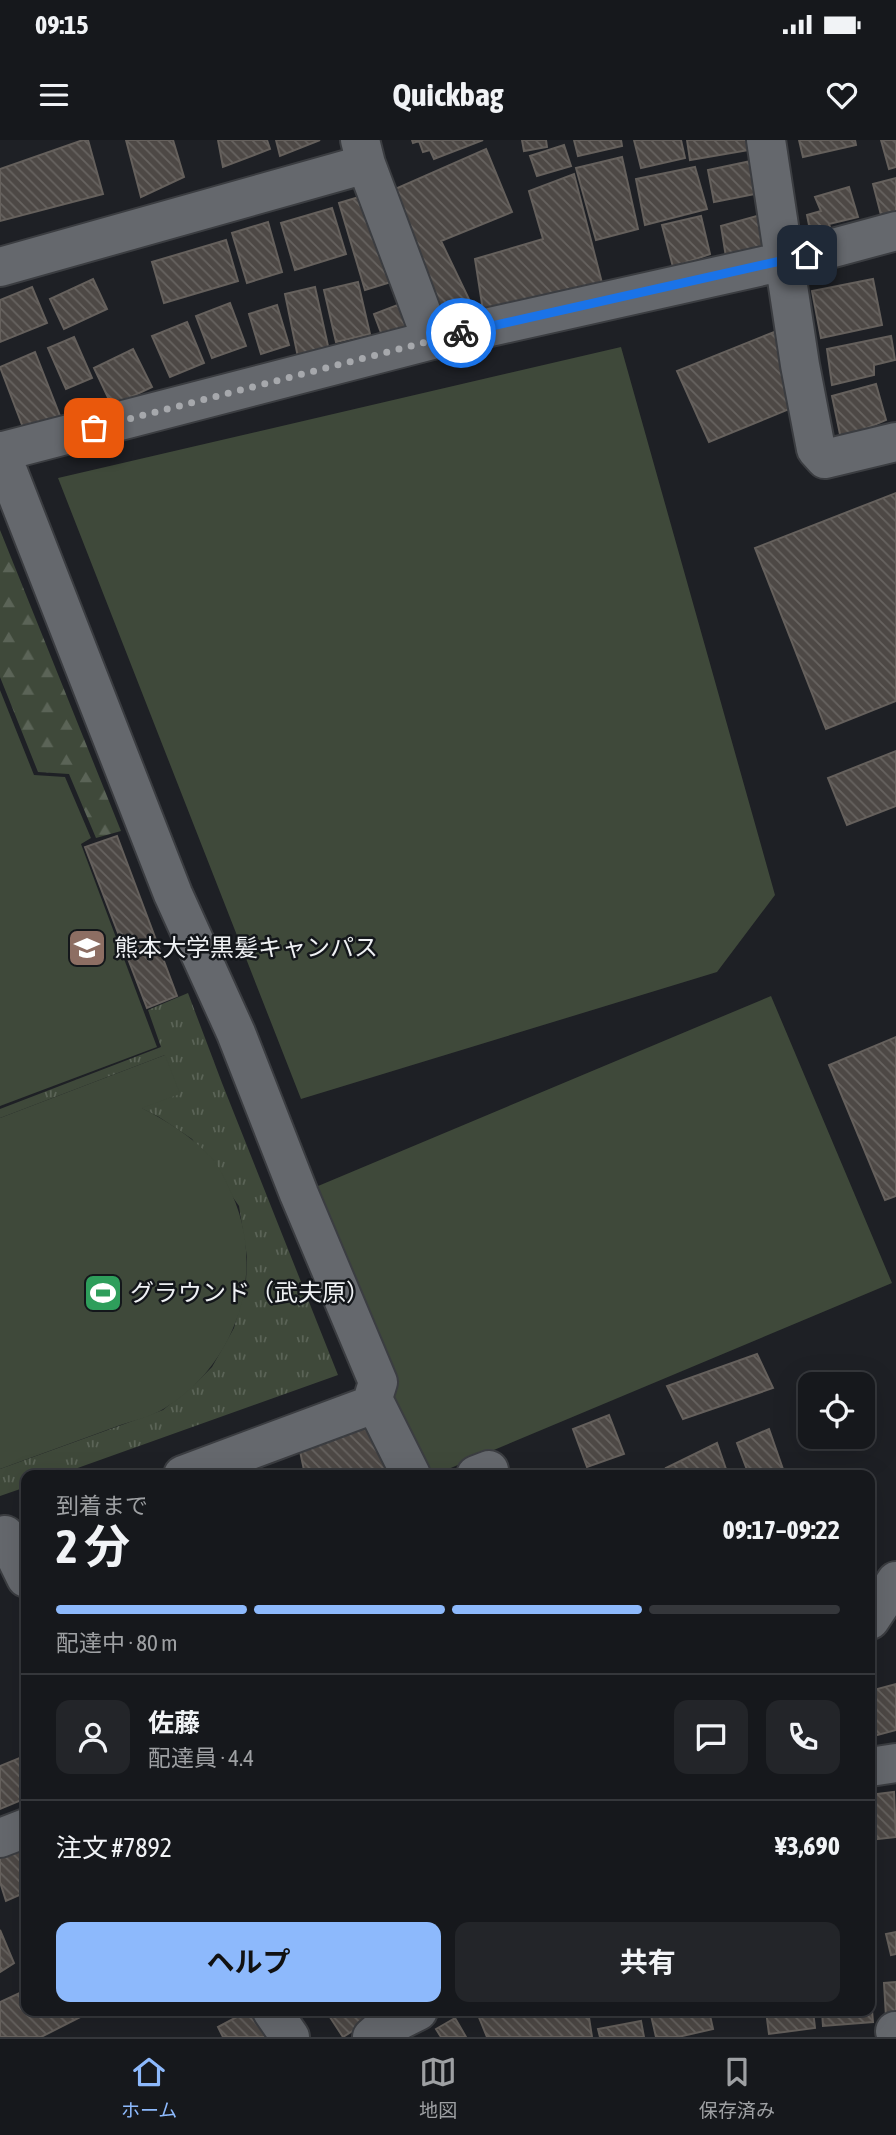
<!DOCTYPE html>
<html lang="ja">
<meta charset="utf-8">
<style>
body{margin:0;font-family:"Asap Condensed","Noto Sans JP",sans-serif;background:#232529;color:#f1f3f6;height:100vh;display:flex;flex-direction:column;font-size:26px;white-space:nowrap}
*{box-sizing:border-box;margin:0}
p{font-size:23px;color:#9ea0a3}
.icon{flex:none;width:38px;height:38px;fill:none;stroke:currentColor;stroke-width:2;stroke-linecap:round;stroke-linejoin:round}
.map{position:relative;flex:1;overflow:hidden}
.sheet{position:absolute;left:21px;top:1330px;width:854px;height:546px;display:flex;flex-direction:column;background:#16181c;border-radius:14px;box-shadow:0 7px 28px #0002,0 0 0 2px #35373b}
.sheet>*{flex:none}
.controls{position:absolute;left:798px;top:1232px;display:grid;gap:14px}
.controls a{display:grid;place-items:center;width:77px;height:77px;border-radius:14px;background:#16181c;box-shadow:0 7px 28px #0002,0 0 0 2px #35373b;font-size:35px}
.pin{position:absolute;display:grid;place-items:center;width:60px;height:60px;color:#fff;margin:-30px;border-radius:14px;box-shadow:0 4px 10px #0006}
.courier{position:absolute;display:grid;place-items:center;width:70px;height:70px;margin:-35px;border:5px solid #1a73e8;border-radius:50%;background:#fff;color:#222;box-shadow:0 2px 9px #0007}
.head em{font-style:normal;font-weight:700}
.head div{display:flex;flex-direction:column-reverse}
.head{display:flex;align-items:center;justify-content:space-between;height:119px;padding:0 35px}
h1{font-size:46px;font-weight:700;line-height:52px}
.bar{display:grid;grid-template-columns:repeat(4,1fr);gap:10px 7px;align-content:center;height:84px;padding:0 35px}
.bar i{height:9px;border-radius:5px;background:#35373b}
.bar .active{background:#8db9fc}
.bar p{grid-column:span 4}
.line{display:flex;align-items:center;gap:18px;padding:0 35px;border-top:2px solid #35373b}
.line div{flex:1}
.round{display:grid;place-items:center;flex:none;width:74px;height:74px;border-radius:14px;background:#232529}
.primary-button{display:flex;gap:14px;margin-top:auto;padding:14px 35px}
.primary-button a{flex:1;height:80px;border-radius:14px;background:#8db9fc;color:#111;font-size:28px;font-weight:700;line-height:80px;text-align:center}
.primary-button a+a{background:#232529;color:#f1f3f6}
.status{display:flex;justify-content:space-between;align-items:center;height:49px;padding:0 35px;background:#16181c;direction:ltr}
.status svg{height:19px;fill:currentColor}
header{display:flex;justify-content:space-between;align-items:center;height:91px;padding:0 35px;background:#16181c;font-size:32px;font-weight:700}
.tab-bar{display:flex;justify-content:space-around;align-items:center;height:98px;border-top:2px solid #35373b;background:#16181c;font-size:19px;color:#9ea0a3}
.tab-bar a{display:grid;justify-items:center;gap:4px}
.tab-bar .active{color:#8db9fc}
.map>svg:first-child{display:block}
.grass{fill:url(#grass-tufts)}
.forest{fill:url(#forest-firs)}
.pitch{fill:#3f493a}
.building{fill:url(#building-back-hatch);stroke:#65605c;stroke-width:2}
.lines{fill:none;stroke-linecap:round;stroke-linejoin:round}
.minor-casing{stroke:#3b3d41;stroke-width:42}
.minor{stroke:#65686d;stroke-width:38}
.done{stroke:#a6a8ac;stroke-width:7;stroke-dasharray:0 12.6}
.route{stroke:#1a73e8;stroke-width:9}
.labels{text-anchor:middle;stroke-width:5;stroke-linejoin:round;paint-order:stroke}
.poi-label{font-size:24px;fill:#eff1f4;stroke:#14171b;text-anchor:start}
</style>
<div class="status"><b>09:15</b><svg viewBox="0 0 49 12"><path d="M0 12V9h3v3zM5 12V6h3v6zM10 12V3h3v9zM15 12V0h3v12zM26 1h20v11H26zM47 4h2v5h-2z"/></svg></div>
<header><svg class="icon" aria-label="menu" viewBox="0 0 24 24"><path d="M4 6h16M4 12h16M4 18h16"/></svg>Quickbag<svg class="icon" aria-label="heart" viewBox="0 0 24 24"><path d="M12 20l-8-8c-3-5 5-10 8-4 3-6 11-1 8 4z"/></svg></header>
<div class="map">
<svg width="896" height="1897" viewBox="0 0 896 1897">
<defs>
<pattern id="grass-tufts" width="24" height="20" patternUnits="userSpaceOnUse" patternTransform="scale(1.75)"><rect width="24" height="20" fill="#3f493a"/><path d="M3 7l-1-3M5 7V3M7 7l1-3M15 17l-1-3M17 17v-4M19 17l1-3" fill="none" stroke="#5b6457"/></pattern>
<pattern id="forest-firs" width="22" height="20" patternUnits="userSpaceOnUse" patternTransform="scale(1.75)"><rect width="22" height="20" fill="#3f493a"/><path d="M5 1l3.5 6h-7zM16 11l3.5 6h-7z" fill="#5b6457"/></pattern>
<pattern id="building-back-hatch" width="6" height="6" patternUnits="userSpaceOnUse" patternTransform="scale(1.75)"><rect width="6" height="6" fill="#4d4845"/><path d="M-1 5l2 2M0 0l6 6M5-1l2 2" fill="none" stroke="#676360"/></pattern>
</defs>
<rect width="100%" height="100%" fill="#1e2025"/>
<path class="grass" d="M188,853l34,90 116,292 -280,100h-32v12l-26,9v-27l163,-59 34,-28 15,-15 22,-39 12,-47 1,-24 -8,-51 -47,-67 -33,-22 -18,-9 24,-53 -165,63v-9l161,-62 -13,-37z"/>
<path class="forest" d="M0,390l121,301 -25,7 -27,-64 -31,-2 -38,-95z"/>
<path class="pitch" d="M621,207l154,548 -58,77 -416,127 -243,-621z
M0,550l34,85 31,2 26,61 -10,6 76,203 -157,59z
M771,856l121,287 -458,192h-17l-118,-281z
M165,915l15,39 -38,14c25,13 49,28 69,49 7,8 12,18 16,27 42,79 14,177 -62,224 -14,9 -34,13 -50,19 -38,14 -77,28 -115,42v-351z"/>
<path class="building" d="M83,0h5l15,54 -103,27v-52z
M126,0h47l11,37 -43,20z
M218,0h49l3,9 -47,18z
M276,0h44l-40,16z
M412,0h71l-49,19 -4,-9 -7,2 -4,-11 -6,2z
M522,0h24l1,7 -23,4z
M574,0h47l1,6 -44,10z
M634,0h47l4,18 -44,10z
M687,0h60l2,10 -59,10z
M799,0h56l1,5 -53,12z
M881,0h15v27l-7,2z
M564,5l7,21 -34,10 -7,-20z
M486,9l26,63 -71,29 36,75 -38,15 -53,-138z
M622,17l16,72 -42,11 -20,-72z
M751,21l9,32 -46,9 -6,-32z
M695,27l12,42 -62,16 -9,-46z
M574,34l28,109 -118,34 -9,-58 68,-20 -14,-48z
M896,38v33l-15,4 -8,-31z
M849,47l9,30 -29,7 2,6 -11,4 -4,-6 -6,2 -3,-15 14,-4 -6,-14z
M369,54l25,87 -29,9 -26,-87z
M332,68l14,46 -51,16 -14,-47z
M764,74l5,30 -43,13 -5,-31z
M701,76l9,38 -37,13 -11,-42z
M268,82l14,50 -35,11 -15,-50z
M226,100l12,41 -74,22 -12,-41z
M93,139l14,30 -43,20 -14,-30z
M873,139l9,46 -61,13 -9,-47z
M358,142l12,52 -34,8 -12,-52z
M32,147l15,36 -47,19v-42z
M315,147l15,68 -31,7 -14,-68z
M408,161l12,31 -34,14 -12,-32z
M230,163l16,43 -34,12 -16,-42z
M277,165l12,40 -28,9 -12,-40z
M187,182l17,41 -34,14 -18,-41z
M774,192l25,73 -90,37 -32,-71z
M891,196l4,24 -21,5v10l-42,10 -5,-36z
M74,197l18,41 -26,11 -18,-41z
M133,209l19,38 -40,19 -18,-38z
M35,212l25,64 -36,14 -24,-63z
M876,244l10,36 -45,19 -9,-43z
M896,353v208l-70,28 -71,-181z
M896,611v55l-49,19 -19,-47z
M117,696l60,160 -30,12 -62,-161z
M896,897v159l-11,4 -56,-135z
M757,1214l16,34 -90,31 -16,-33z
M609,1275l15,39 -37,13 -14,-38z
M372,1279l26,56h-93l-5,-24z
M769,1289l16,46h-36l-12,-32z
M717,1303l11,32h-58l-4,-7z
M896,1544v46l-26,7v-46z
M22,1617l4,10v31l-26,11v-43z
M894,1652l2,45 -26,3v-45z
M26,1698v54l-20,9 -6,-19v-33z
M0,1790l14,33 -14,9z
M896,1792v22l-5,1 -5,-21z
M896,1842v35h-10l-2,-34z
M870,1847l3,35 -50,4 -1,-15h48z
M26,1850v21h66l-51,26h-41v-35z
M248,1871h9l14,26h-48l-5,-10z
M326,1871h58l-41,26z
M492,1871h96l4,26h-105l-9,-22z
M650,1871h59l4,18 -35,8h-22z
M766,1871h47l2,17 -46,6z
M455,1878l11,19h-25l-5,-8z
M641,1881l3,16h-44l-2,-8z"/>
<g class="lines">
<defs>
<path id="minor" d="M360,0l6,24 66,176
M766,0l34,225 16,84 9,10 71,-17
M0,127l366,-103
M0,311l173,443 63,139 63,161 79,188 -7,23 -188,70
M0,312l432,-112 353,-79 111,-30
M373,1259l38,76
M476,1335l13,-5
M5,1395l21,43
M870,1480l26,-39
M870,1627l26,-4
M0,1698l26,-10
M272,1871l18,26
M895,1891h1
M372,1897l8,-7 38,-19"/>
</defs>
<use href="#minor" class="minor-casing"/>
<use href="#minor" class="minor"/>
</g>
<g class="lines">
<path class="done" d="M94,288l367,-95"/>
<path class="route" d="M461,193l346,-78"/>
</g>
<defs>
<symbol id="university-square" viewBox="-11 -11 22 22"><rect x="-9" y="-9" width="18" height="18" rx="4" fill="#8d6e63" stroke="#14171b"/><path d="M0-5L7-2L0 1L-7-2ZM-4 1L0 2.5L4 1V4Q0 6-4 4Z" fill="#fff"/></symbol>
<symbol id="stadium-square" viewBox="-11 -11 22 22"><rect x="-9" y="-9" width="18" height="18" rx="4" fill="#2e9e5b" stroke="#14171b"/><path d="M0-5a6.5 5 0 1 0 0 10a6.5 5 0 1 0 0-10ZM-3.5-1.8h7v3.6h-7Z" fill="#fff"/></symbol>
</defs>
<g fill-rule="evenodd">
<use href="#university-square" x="65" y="786" width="44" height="44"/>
<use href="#stadium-square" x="81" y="1131" width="44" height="44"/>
</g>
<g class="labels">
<g class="poi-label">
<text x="114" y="816">熊本大学黒髪キャンパス</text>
<text x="130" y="1161">グラウンド（武夫原）</text>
</g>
</g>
</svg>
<div class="controls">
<a><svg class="icon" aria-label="locate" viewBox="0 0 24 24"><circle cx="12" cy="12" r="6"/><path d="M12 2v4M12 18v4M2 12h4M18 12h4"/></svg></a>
</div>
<div class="pin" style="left:94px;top:288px;background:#ea580c"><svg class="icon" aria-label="bag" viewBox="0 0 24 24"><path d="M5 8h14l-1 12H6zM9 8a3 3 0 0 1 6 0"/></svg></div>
<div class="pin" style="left:807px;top:115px;background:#1f2937"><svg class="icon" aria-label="home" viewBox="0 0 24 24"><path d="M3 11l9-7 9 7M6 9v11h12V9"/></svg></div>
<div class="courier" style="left:461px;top:193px"><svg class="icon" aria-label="bike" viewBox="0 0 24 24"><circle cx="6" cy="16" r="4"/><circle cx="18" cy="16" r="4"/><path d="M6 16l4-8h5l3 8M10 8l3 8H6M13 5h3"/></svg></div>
<section class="sheet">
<div class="head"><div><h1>2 分</h1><p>到着まで</p></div><em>09:17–09:22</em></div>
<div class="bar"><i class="active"></i><i class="active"></i><i class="active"></i><i></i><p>配達中 · 80 m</p></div>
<div class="line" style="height:126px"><a class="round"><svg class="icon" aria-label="person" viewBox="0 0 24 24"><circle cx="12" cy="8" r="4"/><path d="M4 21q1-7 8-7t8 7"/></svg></a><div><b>佐藤</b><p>配達員 · 4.4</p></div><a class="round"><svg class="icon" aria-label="chat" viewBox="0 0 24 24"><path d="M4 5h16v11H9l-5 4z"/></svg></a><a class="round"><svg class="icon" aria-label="phone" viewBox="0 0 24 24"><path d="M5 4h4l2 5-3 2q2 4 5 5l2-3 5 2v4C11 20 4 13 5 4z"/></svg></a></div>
<div class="line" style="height:91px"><div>注文 #7892</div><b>¥3,690</b></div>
<div class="primary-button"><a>ヘルプ</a><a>共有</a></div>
</section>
</div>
<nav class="tab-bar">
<a class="active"><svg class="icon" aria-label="home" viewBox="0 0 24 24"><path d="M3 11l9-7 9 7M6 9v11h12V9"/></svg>ホーム</a>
<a><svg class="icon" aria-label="map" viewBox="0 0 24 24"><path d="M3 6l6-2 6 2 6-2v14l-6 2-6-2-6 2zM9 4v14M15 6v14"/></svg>地図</a>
<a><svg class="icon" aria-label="saved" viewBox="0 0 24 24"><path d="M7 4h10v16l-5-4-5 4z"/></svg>保存済み</a>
</nav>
